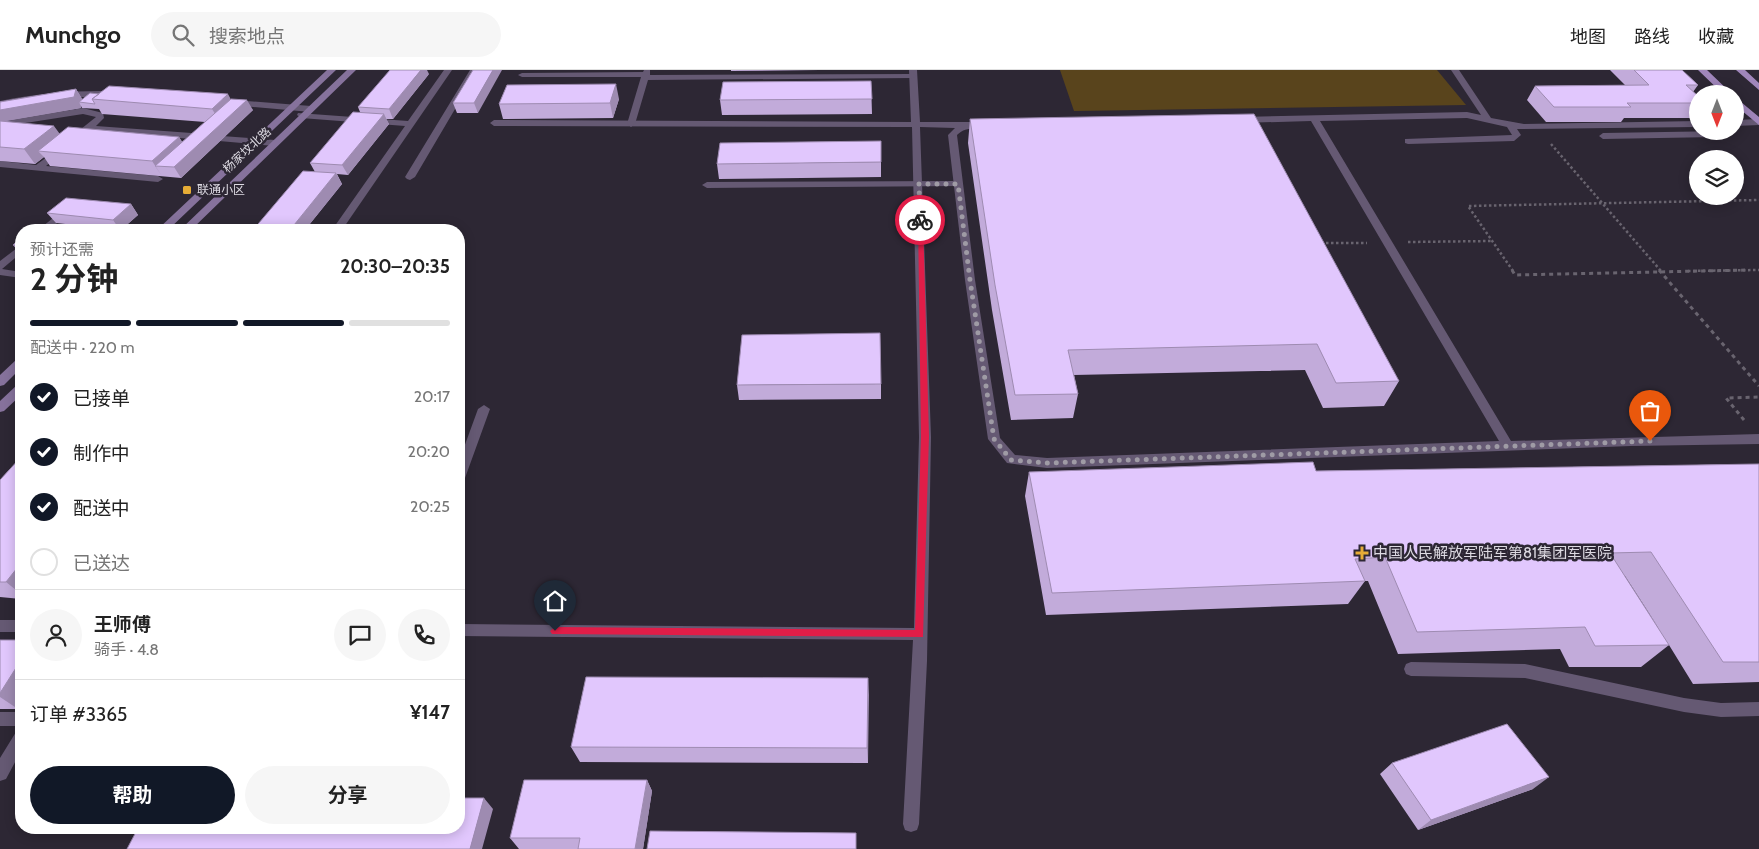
<!DOCTYPE html>
<html lang="zh">
<meta charset="utf-8">
<style>
body{margin:0;font-family:Cabin,"Noto Sans SC",sans-serif;background:#f6f6f6;color:#222;height:100vh;display:flex;flex-direction:column;font-size:19px;white-space:nowrap}
*{box-sizing:border-box;margin:0}
p{font-size:16px;color:#767676}
.icon{flex:none;width:28px;height:28px;fill:none;stroke:currentColor;stroke-width:2;stroke-linecap:round;stroke-linejoin:round}
.map{position:relative;flex:1;overflow:hidden}
.drawer{position:absolute;left:15px;top:154px;width:450px;height:610px;display:flex;flex-direction:column;background:#fff;border-radius:20px;box-shadow:0 2px 12px #0003}
.drawer>*{flex:none}
.needle{width:32px;rotate:180deg}
.fabs{position:absolute;left:1689px;top:15px;display:grid;gap:10px}
.fabs a{display:grid;place-items:center;width:55px;height:55px;border-radius:50%;background:#fff;box-shadow:0 2px 12px #0003;font-size:25px}
.pin{position:absolute;display:grid;place-items:center;width:42px;height:42px;color:#fff;margin:-51px -21px;border-radius:50% 50% 50% 0;rotate:-45deg;box-shadow:0 0 5px #0007}
.pin .icon{rotate:45deg}
.courier{position:absolute;display:grid;place-items:center;width:50px;height:50px;margin:-25px;border:4px solid #e11d48;border-radius:50%;background:#fff;color:#222;box-shadow:0 1px 6px #0007}
.overview em{font-style:normal;font-weight:700}
.overview div{display:flex;flex-direction:column-reverse}
.overview{display:flex;align-items:center;justify-content:space-between;height:85px;padding:0 15px}
h1{font-size:32px;font-weight:700;line-height:38px}
.bar{display:grid;grid-template-columns:repeat(4,1fr);gap:8px 5px;align-content:center;height:60px;padding:0 15px}
.bar i{height:6px;border-radius:4px;background:#e0e0e0}
.bar .selected{background:#111827}
.bar p{grid-column:span 4}
.line{display:flex;align-items:center;gap:12px;padding:0 15px;border-top:1px solid #e0e0e0}
.line div{flex:1}
.round{display:grid;place-items:center;flex:none;width:52px;height:52px;border-radius:26px;background:#f6f6f6}
ol{padding:0 15px;list-style:none}
li{display:flex;align-items:center;gap:15px;height:55px}
li p{margin-inline-start:auto}
li .icon{padding:5px;border-radius:50%;background:#111827;color:#fff;stroke-width:4}
li:last-child{color:#767676}
li i{width:28px;height:28px;border:2px solid #e0e0e0;border-radius:50%}
.primary-button{display:flex;gap:10px;margin-top:auto;padding:10px 15px}
.primary-button a{flex:1;height:58px;border-radius:30px;background:#111827;color:#fff;font-size:20px;font-weight:700;line-height:58px;text-align:center}
.primary-button a+a{background:#f6f6f6;color:#222}
header{display:flex;align-items:center;gap:30px;box-sizing:border-box;height:70px;padding:0 25px;background:#fff;border-bottom:1px solid #e0e0e0}
header strong{font-size:24px}
nav{display:flex;gap:28px;margin-inline-start:auto;font-size:18px}
.search{width:350px;height:45px;background:#f6f6f6;display:flex;align-items:center;gap:12px;box-sizing:border-box;padding:0 18px;border-radius:28px;color:#767676;font-size:19px}
.map>svg:first-child{display:block}
.green{fill:#59441c}
.lines{fill:none;stroke-linecap:round;stroke-linejoin:round}
.path-far1{stroke:#69646f;stroke-width:2.5;stroke-dasharray:2.5 2.5;stroke-linecap:butt}
.path{stroke:#69646f;stroke-width:3;stroke-dasharray:4 4;stroke-linecap:butt}
.service{fill:#655973;fill-rule:evenodd}
.minor{fill:#655973;fill-rule:evenodd}
.secondary{fill:#86729c;fill-rule:evenodd}
.primary{fill:#a086bb;fill-rule:evenodd}
.wall{fill:#c2abda;fill-rule:evenodd}
.shaded-wall{fill:#9e8bb1}
.building{fill:#e1c7fd;stroke:#9e8bb1}
.route{fill:#e11d48}
.done{stroke:#9f9ba5;stroke-width:5;stroke-dasharray:0 9}
.poi-dot{fill:#e6ac36;stroke:#2d2734;stroke-width:2}
.labels{text-anchor:middle;stroke-width:5;stroke-linejoin:round;paint-order:stroke}
.far-street-label{font-size:12px;fill:#dddae2;stroke:#2d2734}
.far-poi-label{font-size:12px;fill:#dddae2;stroke:#2d2734;text-anchor:start}
.poi-label{font-size:15px;fill:#dddae2;stroke:#2d2734;text-anchor:start}
</style>
<header>
<strong>Munchgo</strong>
<div class="search"><svg class="icon" aria-label="search" viewBox="0 0 24 24"><circle cx="10" cy="10" r="6"/><path d="M15 15l6 6"/></svg>搜索地点</div>
<nav><a>地图</a><a>路线</a><a>收藏</a></nav>
</header>
<div class="map">
<svg width="1759" height="779" viewBox="0 0 1759 779">
<rect width="100%" height="100%" fill="#2d2734"/>
<path class="green" d="M1060,0h377l29,35 -392,6z"/>
<g class="lines">
<path class="path-far1" d="M1551,74l110,127
M1408,172l84,-1
M1321,173h46
M1513,201l-45,-65 291,-6
M1688,201l71,-1"/>
<path class="path" d="M1512,200l3,5 234,-5
M1659,200l100,116
M1744,350l-18,-22 33,-1"/>
<path class="service" d="M470,0h8l-63,107 -5,3 -3,-1 -2,-2z
M909,0h8l3,52h66l4,3c-10,7 -22,-1 -33,10l18,145 25,158 15,17 32,3 452,-17 -188,-320 -70,2 -4,-3 4,-3 226,-5 14,3 -30,-45h8l32,48 33,6 174,-3v6l-181,2 4,6 -7,6 -106,3 -3,-1v-4l107,-4 -5,-8 -40,-9 -147,3 191,320 248,-7v10l-128,2 -584,22 -40,-5 -19,-24 -23,-159 -17,-145 7,-7 -35,-1 11,310 -4,224 -8,163 -2,6 -6,2 -6,-2 -2,-6 10,-184 -454,-4v-12l455,4 5,-191 -7,-310 -418,-1 -4,-3 4,-3 417,2z
M1759,49v6l-24,1v-6z
M1726,61l-10,6 -113,2 -4,-3 4,-3z
M67,137l3,1v4l-21,18h-11z
M21,175v8l-19,16 19,3v6l-21,-3v-14z
M484,335l6,4 -25,69 -2,3 -4,2v-22l19,-52z
M1411,592l114,2 159,34 37,5 38,-1v14l-38,1 -37,-5 -159,-34 -114,-2 -5,-2 -2,-5 2,-5z"/>
<path class="minor" d="M444,0h8l-110,160h-10l73,-104 -104,-8 -4,-3 1,-2 110,8z
M644,0h6v5l263,-1 4,2 -4,2 -265,2 -13,44 -4,3 -4,-3 14,-47h-119l-4,-2 4,-2 121,-1z
M102,21h14l4,3 -4,3h-58l-58,10v-6c34,-7 67,-10 102,-10z
M234,30l77,6 4,3 -4,3 -80,-7 -1,-2z
M83,38l20,5 1,5 -8,8 109,8 4,3 -4,3 -115,-9 -13,10h-6v-4l25,-20 -13,-3 -83,13v-6z
M222,66l53,4 5,3 -5,3 -56,-5 -1,-2z
M58,79l5,3 -2,2 -15,12 112,10 5,3 -5,3 -158,-15v-6l36,4z
M958,111l5,3 -2,2 -254,2 -5,-3 5,-3z
M0,550h21v12h-21z
M0,642h21v14h-21z
M21,660v21l-15,28 -6,2v-23l16,-26z"/>
<path class="secondary" d="M327,0h9l-168,160h-11z
M347,0h9l-165,160h-11z
M21,288v10l-17,17 -4,1v-11l17,-16z
M21,314v11l-17,16 -4,1v-11l17,-16z"/>
<path class="primary" d="M1698,0h9l25,24h-9z
M1736,0h9l14,13v7z
M1735,27l24,20v8l-24,-20z"/>
</g>
<path class="wall" d="M473,0l5,43h-21l-4,-10z
M731,0h88l-88,1z
M1610,0h72l16,15 -5,7 5,4v17l-4,5h-70l-3,4h-75l-19,-22 8,-14 90,-1z
M429,4l-36,45h-7l3,5 -41,51 -11,-1 5,10 -37,46h-52l62,-58 -5,-9 50,-51 -2,-5z
M871,11l1,33 -150,1 -2,-15z
M76,19l6,10h149l22,11 -72,68 -131,-12 -6,-9 -9,7 -35,-3v-59zM81,36l1,2 17,1 3,5 103,8 -23,20 -3,-5 -119,-3 -56,-13 77,-13z
M619,29l-6,19 -110,1 -4,-15z
M970,49l429,262 -15,25 -61,2 -18,-38 -231,5 4,19 -5,24 -62,2 -19,-110 -24,-167z
M881,92v15l-162,2 -2,-15z
M131,134l7,11 -17,15 -65,-7 -9,-10z
M21,168v16l-8,-9z
M881,314v15l-142,1 -2,-15z
M21,387v142l-21,-2v-117z
M1759,394v218l-66,2 -24,-39 -28,22h-72l-9,-18 -162,5 -30,-73h-3l-17,23 -302,11 -21,-119 4,-24 287,-1zM1624,506h1l33,51z
M0,570h21v63l-3,6h-18z
M868,608v85l-288,-1 -9,-15z
M1392,693l141,26 -115,41 -38,-56z
M647,710l5,11 -9,58h-124l-9,-11z"/>
<path class="shaded-wall" d="M421,0h6l2,4 -36,45 -4,-10z
M493,0h9l-24,43 -4,-10z
M616,14l3,15 -6,19 -3,-15z
M76,19l7,11 -4,2 2,4v2l-81,14v-12z
M228,24l8,15 -15,14 -9,-14z
M247,30l6,10 -72,68 -7,-11z
M384,44l5,10 -41,51 -6,-10z
M54,56l11,15 -27,10 6,6 -9,7 -11,-15z
M179,67l10,15 -34,14 7,10 -10,-15z
M336,103l6,11 -37,46h-15z
M131,134l7,11 -17,15h-1l-7,-10z
M21,493v31l-15,-12z
M21,590v43l-3,6 -18,-12v-4z
M868,608l1,17 -1,68 -1,-15z
M1549,707l-16,12 -115,41 13,-10z
M647,710l5,11 -9,58h-8z
M484,728l9,11 -11,40h-12z"/>
<path class="building" d="M390,0h31l-32,39 -31,-2z
M473,0h20l-19,33h-21z
M1634,0h48l16,15h-12l12,11v7h-71l4,4h-77l-19,-21 114,-1z
M871,11l1,18 -152,1 3,-18z
M616,14l-6,19 -111,1 8,-19z
M109,16l119,8 -16,15 -120,-10z
M76,19l-2,8 -74,13v-8z
M90,23l9,1 -7,5 3,5 -16,-2z
M231,29l16,1 -73,67 -19,-1z
M353,42l31,2 -42,51 -32,-2z
M1254,44l145,267 -63,2 -19,-39 -249,6 10,44 -63,1 -20,-110 -25,-166z
M0,51l54,5 -30,23 -24,-2z
M68,57l111,10 -27,24 -114,-10z
M881,71v21l-164,2 3,-21z
M303,101l33,2 -46,57h-37z
M66,128l65,6 -18,16 -66,-7z
M35,157l23,3h-26z
M21,168v8l-8,-1z
M880,263l1,51 -144,1 5,-50z
M21,387v106l-15,19h-6v-102z
M1313,392l3,9 443,-7v198h-36l-72,-110 -41,1 59,92 -74,1 -10,-19 -168,5 -32,-75 -30,2 10,22 -313,12 -23,-121z
M0,570h21v20l-21,33z
M586,607l282,1 -1,70 -296,-1z
M1507,654l42,53 -118,43 -39,-57z
M524,710h123l-12,69h-57l2,-11h-70z
M459,728h25l-14,51h-343l11,-21h321z
M650,761l206,2v16h-209z"/>
<path class="route" d="M918,149l5,1 6,216 -6,201 -371,-3 -2,-3 5,-4 360,3 6,-194z"/>
<g class="lines">
<path class="done" d="M920,150l-1,-36h39l12,96 24,159 17,21 36,3 603,-22"/>
</g>
<g class="poi-dot">
<rect x="182" y="115" width="10" height="10" rx="2.5"/>
<path d="M1359.5 475.5h5v5h5v5h-5v5h-5v-5h-5v-5h5z"/>
</g>
<g class="labels">
<g class="far-street-label">
<text transform="translate(247 80) rotate(-43)" y="4">杨家坟北路</text>
</g>
<g class="far-poi-label">
<text x="197" y="124">联通小区</text>
</g>
<g class="poi-label">
<text x="1373" y="488">中国人民解放军陆军第81集团军医院</text>
</g>
</g>
</svg>
<div class="fabs">
<a><svg class="needle" viewBox="-14 -14 28 28"><path d="M0-13l5 13h-10z" fill="#e53935"/><path d="M0 13l5-13h-10z" fill="#767676"/></svg></a>
<a><svg class="icon" aria-label="layers" viewBox="0 0 24 24"><path d="M12 4l9 5-9 5-9-5zM3 14l9 5 9-5"/></svg></a>
</div>
<div class="pin" style="left:1650px;top:371px;background:#ea580c"><svg class="icon" aria-label="bag" viewBox="0 0 24 24"><path d="M5 8h14l-1 12H6zM9 8a3 3 0 0 1 6 0"/></svg></div>
<div class="pin" style="left:555px;top:561px;background:#1f2937"><svg class="icon" aria-label="home" viewBox="0 0 24 24"><path d="M3 11l9-7 9 7M6 9v11h12V9"/></svg></div>
<div class="courier" style="left:920px;top:150px"><svg class="icon" aria-label="bike" viewBox="0 0 24 24"><circle cx="6" cy="16" r="4"/><circle cx="18" cy="16" r="4"/><path d="M6 16l4-8h5l3 8M10 8l3 8H6M13 5h3"/></svg></div>
<section class="drawer">
<div class="overview"><div><h1>2 分钟</h1><p>预计还需</p></div><em>20:30–20:35</em></div>
<div class="bar"><i class="selected"></i><i class="selected"></i><i class="selected"></i><i></i><p>配送中 · 220 m</p></div>
<ol>
<li><svg class="icon" aria-label="check" viewBox="0 0 24 24"><path d="M5 12l5 5 9-10"/></svg>已接单<p>20:17</p></li>
<li><svg class="icon" aria-label="check" viewBox="0 0 24 24"><path d="M5 12l5 5 9-10"/></svg>制作中<p>20:20</p></li>
<li><svg class="icon" aria-label="check" viewBox="0 0 24 24"><path d="M5 12l5 5 9-10"/></svg>配送中<p>20:25</p></li>
<li><i></i>已送达</li>
</ol>
<div class="line" style="height:90px"><a class="round"><svg class="icon" aria-label="person" viewBox="0 0 24 24"><circle cx="12" cy="8" r="4"/><path d="M4 21q1-7 8-7t8 7"/></svg></a><div><b>王师傅</b><p>骑手 · 4.8</p></div><a class="round"><svg class="icon" aria-label="chat" viewBox="0 0 24 24"><path d="M4 5h16v11H9l-5 4z"/></svg></a><a class="round"><svg class="icon" aria-label="phone" viewBox="0 0 24 24"><path d="M5 4h4l2 5-3 2q2 4 5 5l2-3 5 2v4C11 20 4 13 5 4z"/></svg></a></div>
<div class="line" style="height:65px"><div>订单 #3365</div><b>¥147</b></div>
<div class="primary-button"><a>帮助</a><a>分享</a></div>
</section>
</div>
